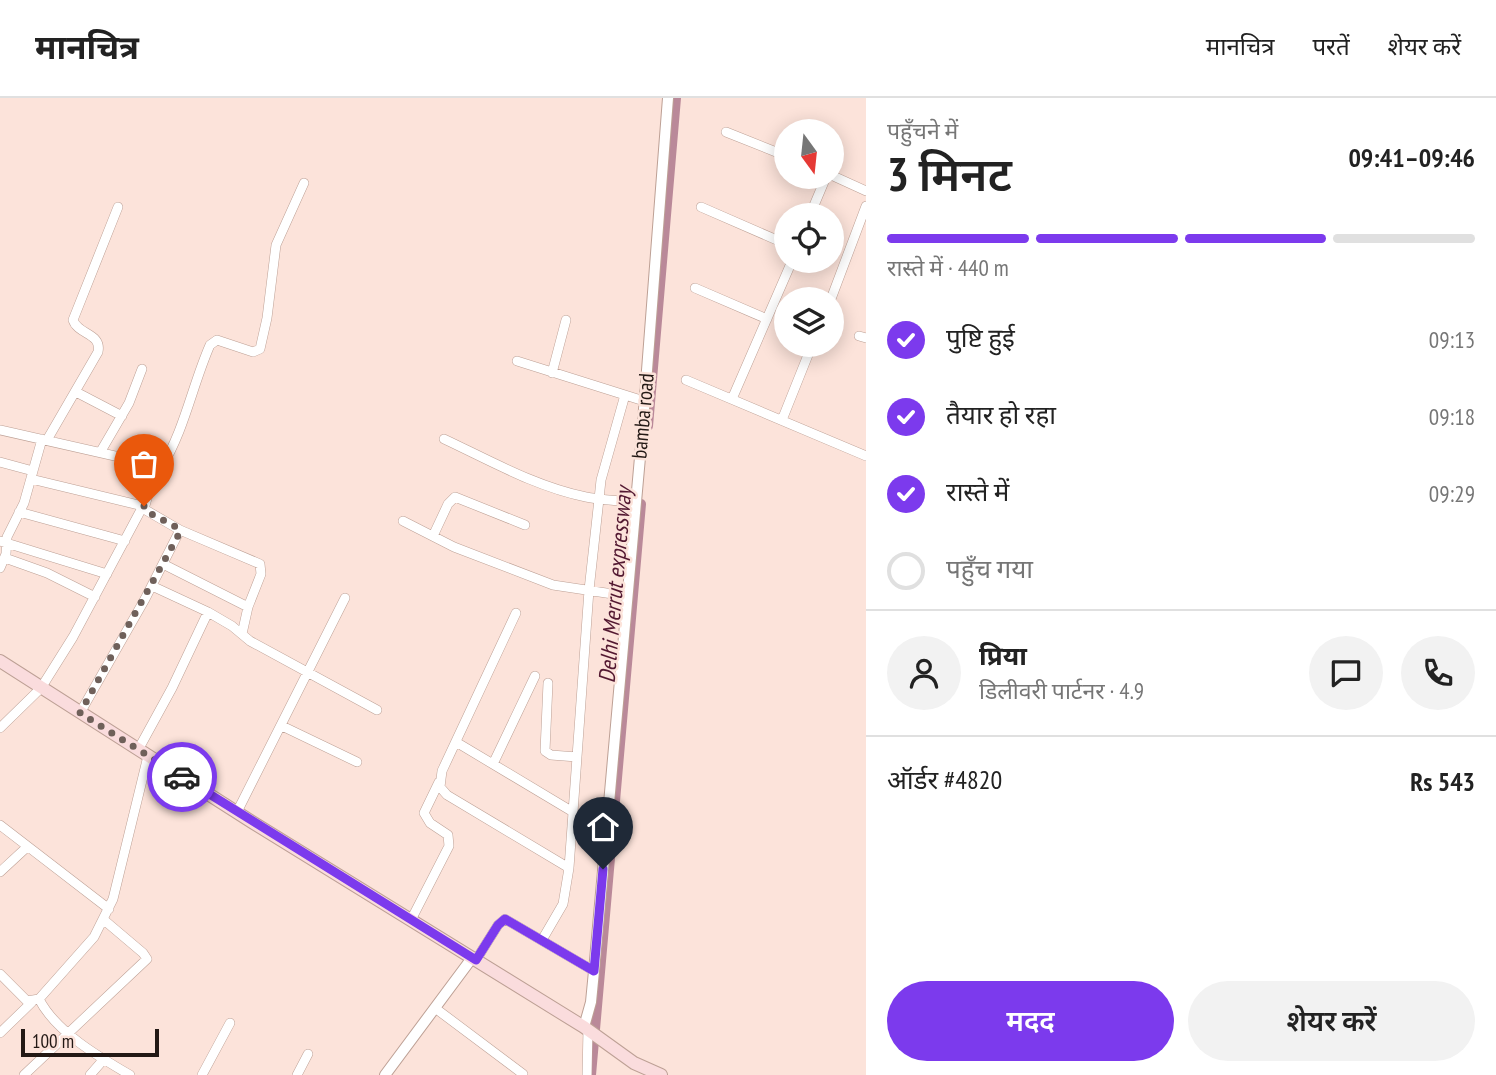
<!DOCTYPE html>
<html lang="hi">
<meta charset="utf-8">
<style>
body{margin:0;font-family:"PT Sans Narrow","Noto Sans Devanagari",sans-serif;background:#f2f2f2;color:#222;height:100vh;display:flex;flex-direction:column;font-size:26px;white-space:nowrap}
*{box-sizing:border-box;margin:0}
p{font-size:23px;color:#767676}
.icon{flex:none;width:38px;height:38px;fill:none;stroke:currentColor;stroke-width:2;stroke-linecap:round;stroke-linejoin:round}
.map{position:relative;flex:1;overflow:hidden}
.side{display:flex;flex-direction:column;background:#fff;width:630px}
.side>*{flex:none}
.needle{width:46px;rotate:165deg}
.fabs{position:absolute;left:774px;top:21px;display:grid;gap:14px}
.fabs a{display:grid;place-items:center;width:70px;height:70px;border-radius:50%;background:#fff;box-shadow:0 4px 18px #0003;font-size:35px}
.scale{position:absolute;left:21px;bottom:18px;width:138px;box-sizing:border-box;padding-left:7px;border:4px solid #231915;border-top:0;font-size:19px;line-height:24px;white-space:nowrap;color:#231915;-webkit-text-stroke:5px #fce3da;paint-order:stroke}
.pin{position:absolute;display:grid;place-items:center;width:60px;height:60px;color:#fff;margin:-72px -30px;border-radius:50% 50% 50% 0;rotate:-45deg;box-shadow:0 0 7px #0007}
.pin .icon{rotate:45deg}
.courier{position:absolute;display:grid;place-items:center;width:70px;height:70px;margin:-35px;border:5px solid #7c3aed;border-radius:50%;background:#fff;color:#222;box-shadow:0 2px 9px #0007}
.head em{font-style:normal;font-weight:600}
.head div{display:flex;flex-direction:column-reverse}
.head{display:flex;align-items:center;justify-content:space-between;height:119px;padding:0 21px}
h1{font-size:46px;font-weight:600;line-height:52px}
.bar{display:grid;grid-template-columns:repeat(4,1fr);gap:10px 7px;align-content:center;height:84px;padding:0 21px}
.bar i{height:9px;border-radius:5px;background:#e0e0e0}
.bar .selected{background:#7c3aed}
.bar p{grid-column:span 4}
.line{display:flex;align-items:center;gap:18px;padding:0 21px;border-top:2px solid #e0e0e0}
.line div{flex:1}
.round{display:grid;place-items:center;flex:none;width:74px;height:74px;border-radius:37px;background:#f2f2f2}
ol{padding:0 21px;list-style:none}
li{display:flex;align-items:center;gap:21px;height:77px}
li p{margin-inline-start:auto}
li .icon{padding:7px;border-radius:50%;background:#7c3aed;color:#fff;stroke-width:4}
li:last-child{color:#767676}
li i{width:38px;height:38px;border:4px solid #e0e0e0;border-radius:50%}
.button{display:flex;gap:14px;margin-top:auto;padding:14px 21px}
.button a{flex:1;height:80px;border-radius:42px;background:#7c3aed;color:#fff;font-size:28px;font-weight:600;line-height:80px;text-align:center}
.button a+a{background:#f2f2f2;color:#222}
header{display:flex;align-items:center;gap:42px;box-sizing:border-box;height:98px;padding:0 35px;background:#fff;border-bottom:2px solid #e0e0e0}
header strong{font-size:33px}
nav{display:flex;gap:38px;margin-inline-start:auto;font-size:24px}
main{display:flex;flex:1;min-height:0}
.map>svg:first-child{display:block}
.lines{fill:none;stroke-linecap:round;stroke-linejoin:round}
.canal{stroke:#ba8999;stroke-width:10}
.minor-casing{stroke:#bda095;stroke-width:10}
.tertiary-casing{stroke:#bda095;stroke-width:12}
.secondary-casing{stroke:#bda095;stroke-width:14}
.minor{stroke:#fff;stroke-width:9}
.tertiary{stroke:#fff;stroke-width:10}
.secondary{stroke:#fadcdd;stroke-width:12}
.done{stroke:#6f605a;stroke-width:7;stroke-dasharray:0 12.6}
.route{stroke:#7c3aed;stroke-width:9}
.labels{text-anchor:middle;stroke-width:5;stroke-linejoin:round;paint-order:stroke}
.street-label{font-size:21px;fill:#231915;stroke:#fce3da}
.water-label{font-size:23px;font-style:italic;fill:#531831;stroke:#fce3da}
</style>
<header>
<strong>मानचित्र</strong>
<nav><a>मानचित्र</a><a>परतें</a><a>शेयर करें</a></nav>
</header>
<main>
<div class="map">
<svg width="866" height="977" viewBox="0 0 866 977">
<rect width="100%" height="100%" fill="#fce3da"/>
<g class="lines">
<path class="canal" d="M648,328l28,-328
M591,977l50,-571"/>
<defs>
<path id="minor" d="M726,34l60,24
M831,77l35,16
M701,109l85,37
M810,117l16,-38
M695,190l72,31
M831,201l35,-93
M859,238l7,2
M517,263l127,40
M552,275l14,-53
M686,282l180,76
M76,294l46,24
M732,301l60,-138
M782,322l30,-75
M0,332l159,36 2,6 -13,23 -4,14 36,21 -35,69 -65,114
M444,341c45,21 92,48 142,58 16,3 33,4 49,5
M47,342l51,-88c4,-19 -20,-17 -25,-32l45,-113
M101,353l28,-48 13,-34
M0,364l33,9
M161,370c24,-39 31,-82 49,-123l7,-5 36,12 7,-3 7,-31 9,-73 28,-62
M19,414l106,29
M403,423l51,26 99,38 73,11
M180,432l80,34 1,10 -13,33 -6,27
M433,438l15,-32 7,-7 70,28
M0,443l107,33
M5,460l42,15 48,24
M163,466l85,43
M0,470l6,-14 1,-17 17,-34 18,-64
M152,488l56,26 24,14 18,15 127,69
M516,515l-74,158 -2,16 7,8 122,73
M548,585l-3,68 6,4 26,2
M282,628l75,36
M0,630l41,-40 32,-51 70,-131 -112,-27
M456,644l117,70
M138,652l34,-62 36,-76
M493,666l42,-88
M237,714l108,-214
M0,727l109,84
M0,774l27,-25
M411,822l38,-74 -1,-11 -18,-12 -6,-10 15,-31
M542,842l21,-36 6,-36 20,-278 10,-91 2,-19 24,-85
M476,862l22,-35 7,-6 89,52
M0,876l27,27 12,-2
M435,910l88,66
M0,935l32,-31
M24,977l123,-116 -4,-6 -39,-33
M90,977l14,-16
M130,977c-31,-18 -74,-43 -91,-76l55,-62 19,-38 35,-143
M202,977l28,-52
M297,977l11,-21
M587,977l1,-46"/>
<path id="tertiary" d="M584,929l7,-25 3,-31 48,-536 26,-337
M385,977l87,-117"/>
<path id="secondary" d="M0,563l252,161 332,205 50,36 27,12"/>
</defs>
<use href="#minor" class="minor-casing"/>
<use href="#tertiary" class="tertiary-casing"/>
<use href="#secondary" class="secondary-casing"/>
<use href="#minor" class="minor"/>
<use href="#tertiary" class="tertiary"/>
<use href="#secondary" class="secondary"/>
</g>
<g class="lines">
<path class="done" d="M144,408l2,5 32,17 1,6 -99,179 102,64"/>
<path class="route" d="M182,679l294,183 22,-35 7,-6 89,52 9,-102"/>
</g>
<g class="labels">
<g class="street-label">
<text transform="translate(643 318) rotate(-85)" y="7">bamba road</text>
</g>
<g class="water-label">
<text transform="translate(615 487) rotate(-85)" y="8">Delhi Merrut expressway</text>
</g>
</g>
</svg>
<div class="fabs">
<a><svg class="needle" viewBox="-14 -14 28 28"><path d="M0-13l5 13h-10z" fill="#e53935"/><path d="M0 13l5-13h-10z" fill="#767676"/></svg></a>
<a><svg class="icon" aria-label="locate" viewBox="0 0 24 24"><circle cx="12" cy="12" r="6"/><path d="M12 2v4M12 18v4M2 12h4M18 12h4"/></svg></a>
<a><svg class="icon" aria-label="layers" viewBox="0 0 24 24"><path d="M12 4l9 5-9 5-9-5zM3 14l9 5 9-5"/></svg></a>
</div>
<div class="scale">100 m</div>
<div class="pin" style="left:144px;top:408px;background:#ea580c"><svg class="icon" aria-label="bag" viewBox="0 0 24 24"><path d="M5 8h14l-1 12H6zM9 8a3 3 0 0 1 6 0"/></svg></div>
<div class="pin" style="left:603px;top:771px;background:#1f2937"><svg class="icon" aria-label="home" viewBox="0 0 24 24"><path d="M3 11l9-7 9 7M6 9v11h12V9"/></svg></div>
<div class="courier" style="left:182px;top:679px"><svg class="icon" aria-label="car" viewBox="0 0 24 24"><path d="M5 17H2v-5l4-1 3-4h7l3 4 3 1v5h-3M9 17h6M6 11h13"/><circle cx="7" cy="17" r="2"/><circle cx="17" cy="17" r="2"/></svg></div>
</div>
<section class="side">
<div class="head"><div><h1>3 मिनट</h1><p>पहुँचने में</p></div><em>09:41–09:46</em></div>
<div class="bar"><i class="selected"></i><i class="selected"></i><i class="selected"></i><i></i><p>रास्ते में · 440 m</p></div>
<ol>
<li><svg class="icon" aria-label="check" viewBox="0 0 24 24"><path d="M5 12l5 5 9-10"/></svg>पुष्टि हुई<p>09:13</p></li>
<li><svg class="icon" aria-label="check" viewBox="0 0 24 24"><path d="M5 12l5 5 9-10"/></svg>तैयार हो रहा<p>09:18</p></li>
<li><svg class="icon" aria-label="check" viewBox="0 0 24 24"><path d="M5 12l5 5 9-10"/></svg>रास्ते में<p>09:29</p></li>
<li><i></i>पहुँच गया</li>
</ol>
<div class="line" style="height:126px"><a class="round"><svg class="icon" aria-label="person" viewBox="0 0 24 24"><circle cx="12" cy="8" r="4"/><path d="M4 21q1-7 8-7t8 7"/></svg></a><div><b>प्रिया</b><p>डिलीवरी पार्टनर · 4.9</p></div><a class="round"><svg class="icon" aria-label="chat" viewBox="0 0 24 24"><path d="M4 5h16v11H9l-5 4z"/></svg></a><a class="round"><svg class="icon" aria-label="phone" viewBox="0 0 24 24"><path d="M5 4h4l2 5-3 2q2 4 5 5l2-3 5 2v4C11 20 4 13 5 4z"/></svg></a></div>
<div class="line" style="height:91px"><div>ऑर्डर #4820</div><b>Rs 543</b></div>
<div class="button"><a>मदद</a><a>शेयर करें</a></div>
</section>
</main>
